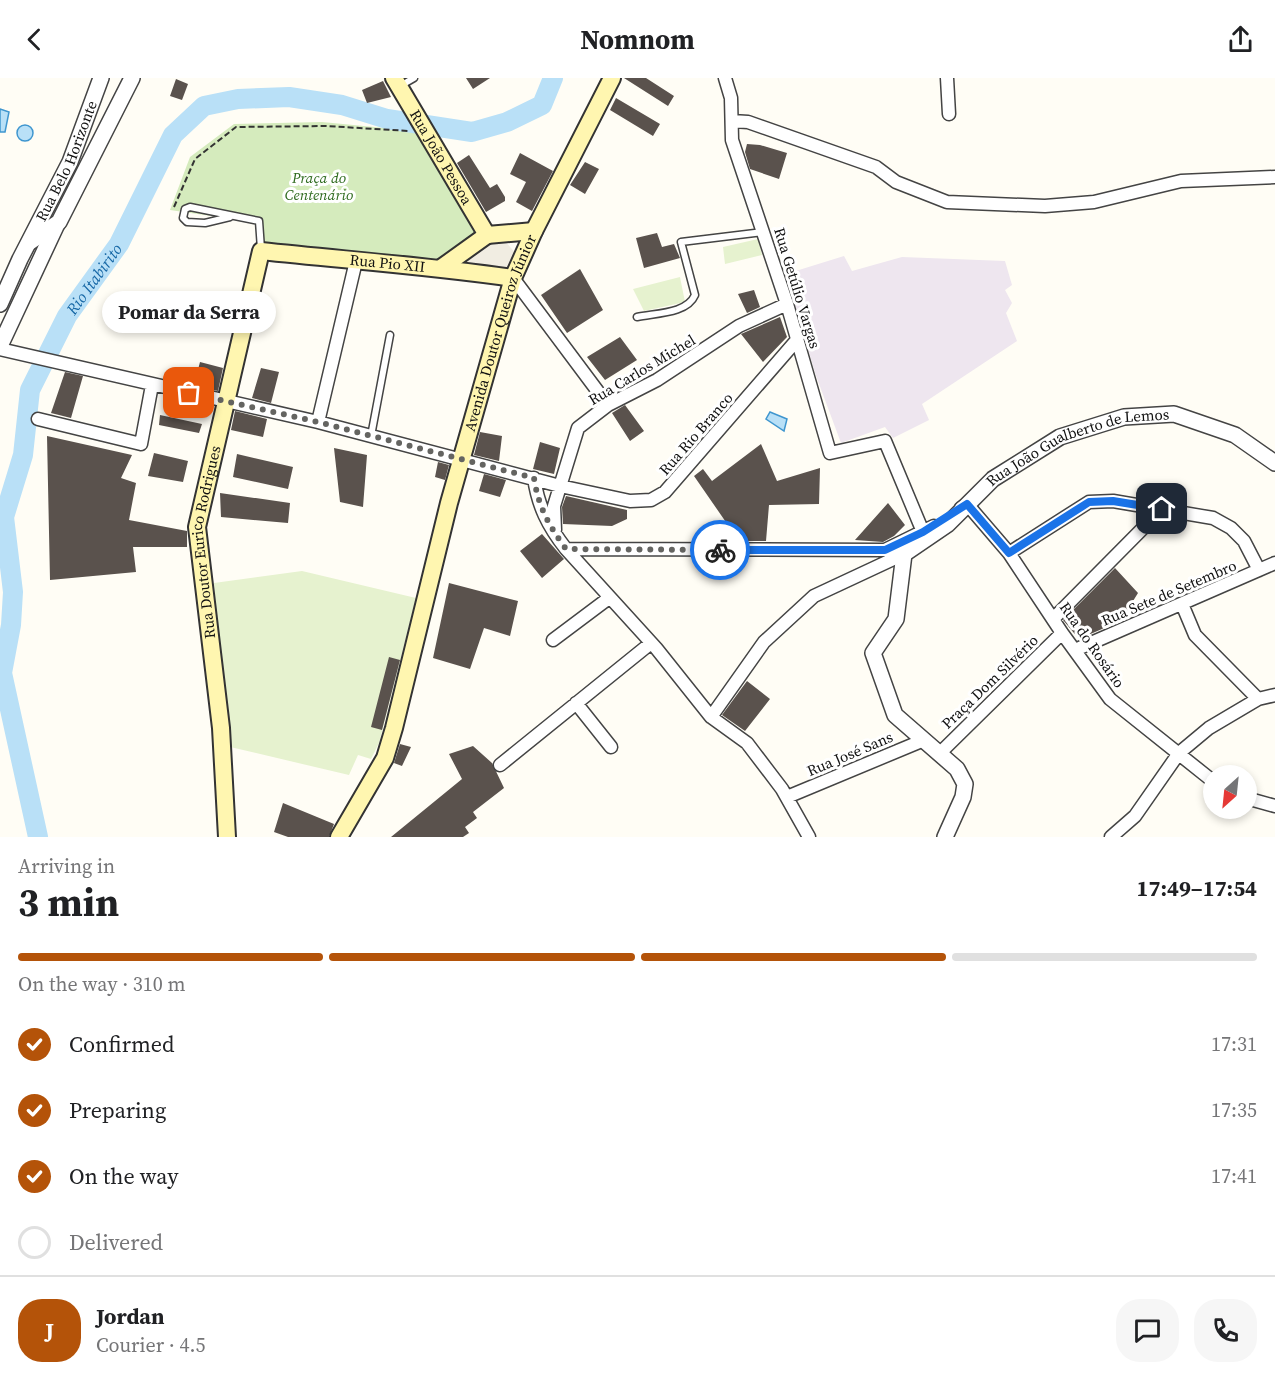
<!DOCTYPE html>
<meta charset="utf-8">
<style>
body{margin:0;font-family:"Source Serif 4",serif;background:#f6f6f6;color:#202124;height:100vh;display:flex;flex-direction:column;font-size:22px;white-space:nowrap}
*{box-sizing:border-box;margin:0}
p{font-size:20px;color:#757577}
.icon{flex:none;width:33px;height:33px;fill:none;stroke:currentColor;stroke-width:2;stroke-linecap:round;stroke-linejoin:round}
.map{position:relative;height:759px;overflow:hidden}
.panel{display:flex;flex-direction:column;background:#fff;flex:1}
.panel>*{flex:none}
.needle{width:39px;rotate:207deg}
.buttons{position:absolute;left:1203px;top:687px;display:grid;gap:12px}
.buttons a{display:grid;place-items:center;width:54px;height:54px;border-radius:50%;background:#fff;box-shadow:0 3px 9px #0003;font-size:30px}
.pin{position:absolute;display:grid;place-items:center;width:51px;height:51px;color:#fff;margin:-26px;border-radius:12px;box-shadow:0 3px 9px #0006}
.courier{position:absolute;display:grid;place-items:center;width:60px;height:60px;margin:-30px;border:4px solid #1a73e8;border-radius:50%;background:#fff;color:#222;box-shadow:0 2px 8px #0007}
.bubble{position:absolute;height:42px;border-radius:21px;background:#fff;box-shadow:0 3px 9px #0003;font-size:20px;font-weight:700;line-height:42px;text-align:center}
.head em{font-style:normal;font-weight:700}
.head div{display:flex;flex-direction:column-reverse}
.head{display:flex;align-items:center;justify-content:space-between;height:102px;padding:0 18px}
h1{font-size:39px;font-weight:700;line-height:45px}
.bar{display:grid;grid-template-columns:repeat(4,1fr);gap:9px 6px;align-content:center;height:72px;padding:0 18px}
.bar i{height:8px;border-radius:4px;background:#e0e0e0}
.bar .current{background:#b45309}
.bar p{grid-column:span 4}
.line{display:flex;align-items:center;gap:15px;padding:0 18px;border-top:2px solid #e0e0e0}
.line div{flex:1}
.round{display:grid;place-items:center;flex:none;width:63px;height:63px;border-radius:24px;background:#f6f6f6}
ol{padding:0 18px;list-style:none}
li{display:flex;align-items:center;gap:18px;height:66px}
li p{margin-inline-start:auto}
li .icon{padding:6px;border-radius:50%;background:#b45309;color:#fff;stroke-width:4}
li:last-child{color:#757577}
li i{width:33px;height:33px;border:3px solid #e0e0e0;border-radius:50%}
header{display:flex;justify-content:space-between;align-items:center;height:78px;padding:0 18px;background:#fff;font-size:27px;font-weight:700}
.map>svg:first-child{display:block}
.industrial{fill:#eee6ef}
.green{fill:#d5ebbd}
.pitch{fill:#e6f2cf}
.plaza{fill:#f1ede2}
.water{fill:#b9e0f7;stroke:#3f96cf;stroke-width:1.5}
.lines{fill:none;stroke-linecap:round;stroke-linejoin:round}
.river{stroke:#b9e0f7;stroke-width:20}
.building{fill:#5a524d}
.service-casing{stroke:#444;stroke-width:9}
.minor-casing{stroke:#444;stroke-width:15}
.tertiary-casing{stroke:#444;stroke-width:18}
.secondary-casing{stroke:#333;stroke-width:20}
.path{stroke:#333;stroke-width:2;stroke-dasharray:6 3;stroke-linecap:butt}
.service{stroke:#fff;stroke-width:6}
.minor{stroke:#fff;stroke-width:12}
.tertiary{stroke:#fff;stroke-width:15}
.secondary{stroke:#fff6b0;stroke-width:16}
.done{stroke:#646461;stroke-width:6;stroke-dasharray:0 10.8}
.route{stroke:#1a73e8;stroke-width:8}
.labels{text-anchor:middle;stroke-width:6;stroke-linejoin:round;paint-order:stroke}
.street-label{font-size:15px;fill:#111;stroke:#fff}
.park-label{font-size:15px;font-style:italic;fill:#2f6b1f;stroke:#fff}
.water-label{font-size:16px;font-style:italic;fill:#1768a6;stroke:#fff}
</style>
<header><svg class="icon" aria-label="back" viewBox="0 0 24 24"><path d="M15 5l-7 7 7 7"/></svg>Nomnom<svg class="icon" aria-label="share" viewBox="0 0 24 24"><path d="M12 15V3M7 8l5-5 5 5M5 13v7h14v-7"/></svg></header>
<div class="map">
<svg width="1275" height="759" viewBox="0 0 1275 759">
<rect width="100%" height="100%" fill="#fffdf5"/>
<path class="industrial" d="M844,178l8,15 50,-14 103,4 7,24 -7,5 7,13 -6,10 11,28 -95,63 7,16 -36,18 -8,-11 -44,16 -26,-70 -29,-99z"/>
<path class="green" d="M322,44l94,9 62,104 -41,26 -180,-15 2,-23 -89,-13 20,-53 44,-33z"/>
<path class="pitch" d="M758,161l4,16 -37,9 -2,-17z
M680,199l5,25 -41,9 -11,-22z
M302,493l114,27 -37,145 -8,16 -13,-4 -9,20 -123,-29 -12,-163z"/>
<path class="plaza" d="M488,160l17,3 12,14 -10,19 -45,-10z"/>
<path class="water" d="M0,31l9,3 -4,20h-5z
M17 55a8 8 0 1 1 16 0a8 8 0 1 1-16 0Z
M770,334l17,7 -3,12 -18,-12z"/>
<g class="lines">
<path class="river" id="s1" d="M38,759l-36,-164 9,-48 2,-33 -9,-75 19,-62 7,-65 37,-74 52,-72 54,-109 31,-29 34,-7 51,-2 53,8 45,14 85,13 35,-10 35,-17 11,-27"/>
</g>
<path class="building" d="M466,0h24l-17,11z
M624,0h22l28,18 -6,10z
M176,1l12,5 -6,16 -12,-4z
M383,3l8,16 -24,6 -5,-13z
M616,20l44,26 -7,12 -43,-26z
M747,66l13,1 27,8 -8,26 -29,-10 -5,-17z
M520,75l33,18 -21,40 -16,-9 10,-20 -16,-8z
M469,77l21,33 7,-4 8,13v4l-19,11 -29,-49z
M585,84l14,7 -14,25 -15,-9z
M657,155l5,14 12,-3 6,14 -36,10 -8,-30z
M580,191l23,41 -36,23 -26,-38z
M754,212l6,17 -13,6 -9,-19z
M780,239l7,20 -24,25 -22,-28z
M620,259l17,23 -32,20 -18,-23z
M200,284l23,6 -5,23 -24,-6z
M261,290l18,4 -8,31 -19,-5z
M65,294l18,4 -12,42 -20,-5z
M625,327l19,26 -14,10 -18,-28z
M235,333l32,8 -4,18 -32,-7z
M160,337l42,9 -3,9 -40,-8z
M480,354l22,4 -3,25 -25,-6z
M47,358l85,19 -11,23 15,5 -7,37 58,11v16h-54l3,25 -86,8z
M540,364l20,6 -6,26 -21,-5z
M761,366l16,37 43,-13 -1,36 -50,1 -3,36h-27l-45,-65 9,-7 9,12z
M334,370l33,7 -4,52 -23,-5z
M154,375l34,8 -5,21 -35,-6z
M237,376l56,13 -5,22 -55,-12z
M438,384l11,3 -4,15 -10,-3z
M484,396l22,6 -6,17 -21,-6z
M220,415l70,10 -2,20 -67,-6z
M566,418l61,14v9l-15,7 -49,-2 -1,-17z
M888,425l17,22 -11,11 -11,6 -28,-2z
M542,456l22,25 -22,19 -22,-27z
M1115,490l23,25 -13,21 -23,15 -23,10 -16,-19z
M449,505l69,18 -8,35 -26,-8 -14,41 -37,-11z
M389,579l11,3 -18,70 -11,-3z
M747,603l23,18 -25,32 -23,-16z
M400,666l11,3 -9,19 -8,-3z
M473,668l19,17 12,25 -31,24 4,6 -12,9 4,6 -6,4h-72l71,-58 -13,-25z
M283,725l51,21 -5,13h-41l-14,-5z"/>
<g class="lines">
<defs>
<path id="service" d="M400,8l14,-8
M230,139l-25,6 -18,-1 -4,-4 2,-9 5,-2 69,14 2,28
M637,239c18,-4 50,-3 58,-22l-14,-53 82,-10
M371,358l19,-101"/>
<path id="minor" d="M725,0l6,20 1,42 55,164 43,149 55,-12 38,91
M947,0l2,36
M732,43l16,1 128,45 20,15 51,20 98,4 49,-4 87,-21 94,-4
M513,200l95,127
M0,271l318,73 242,64 70,15 21,-1 14,-8 131,-151
M38,341l103,25 11,-59
M318,344l38,-161
M534,400c4,28 14,48 32,71l319,1 49,-24
M961,430l6,-4 42,49 53,80 48,66 104,83
M555,452l-1,-24 24,-78 30,-23 49,-25 82,-54 48,-22
M566,471l90,99 55,69 36,26 35,46 27,48
M1009,475l80,-51 24,-1 100,17 18,10 13,13 15,29
M1182,526l13,31 63,64
M1054,540l108,-109
M553,562l56,-42
M1075,572l200,-87
M576,625l35,44
M711,639l53,-75 50,-46 90,-42
M940,675l122,-120
M500,687l151,-122
M787,719l137,-57
M1246,720l29,8
M1111,759l24,-21 44,-63 30,-25 49,-29 17,-4"/>
<g id="tertiary">
<path d="M30,164l29,-20 73,-144"/>
<path id="s2" d="M0,226l20,-45 50,-97 31,-84"/>
<path d="M0,268l57,-122"/>
<path id="s3" d="M945,759l18,-40 2,-13 -8,-15 -62,-54 -22,-62 23,-34 8,-65 44,-30 45,-45 67,-42 64,-20 50,-3 61,21 40,28"/>
</g>
<g id="secondary">
<path id="s4" d="M394,0l93,157"/>
<path d="M487,157l47,-4"/>
<path d="M441,190l46,-33"/>
<path id="s5" d="M227,759l-6,-109 -24,-201 64,-276c84,9 169,15 252,27"/>
<path id="s6" d="M339,759l46,-79 9,-30 55,-225 64,-225 21,-47 78,-153"/>
</g>
</defs>
<use href="#service" class="service-casing"/>
<use href="#minor" class="minor-casing"/>
<use href="#tertiary" class="tertiary-casing"/>
<use href="#secondary" class="secondary-casing"/>
<path class="path" d="M174,129l21,-48 41,-32 90,-1 83,5"/>
<use href="#service" class="service"/>
<use href="#minor" class="minor"/>
<use href="#tertiary" class="tertiary"/>
<use href="#secondary" class="secondary"/>
</g>
<g class="lines">
<path class="done" d="M189,315l129,29 216,56c4,28 15,48 32,71l154,1"/>
<path class="route" d="M720,472h165l38,-18 44,-28 42,49 80,-51 24,-1 49,8"/>
</g>
<g class="labels">
<g class="street-label">
<text dy="5" stroke="none"><textPath href="#s4" startOffset="92">Rua João Pessoa</textPath></text>
<text dy="5" stroke="none"><textPath href="#s2" startOffset="158">Rua Belo Horizonte</textPath></text>
<text dy="5" stroke="none"><textPath href="#s5" startOffset="722">Rua Pio XII</textPath></text>
<text transform="translate(797 210) rotate(73)" y="5">Rua Getúlio Vargas</text>
<text dy="5" stroke="none"><textPath href="#s6" startOffset="532">Avenida Doutor Queiroz Júnior</textPath></text>
<text transform="translate(642 292) rotate(-31)" y="5">Rua Carlos Michel</text>
<text transform="translate(696 356) rotate(-49)" y="5">Rua Rio Branco</text>
<text dy="5" stroke="none"><textPath href="#s3" startOffset="538">Rua João Gualberto de Lemos</textPath></text>
<text dy="5" stroke="none"><textPath href="#s5" startOffset="297">Rua Doutor Eurico Rodrigues</textPath></text>
<text transform="translate(1169 515) rotate(-23)" y="5">Rua Sete de Setembro</text>
<text transform="translate(1092 567) rotate(55)" y="5">Rua do Rosário</text>
<text transform="translate(990 604) rotate(-44)" y="5">Praça Dom Silvério</text>
<text transform="translate(850 676) rotate(-23)" y="5">Rua José Sans</text>
</g>
<g class="park-label">
<text x="319" y="105">Praça do<tspan x="319" dy="17">Centenário</tspan></text>
</g>
<g class="water-label">
<text dy="6" stroke="none"><textPath href="#s1" startOffset="584">Rio Itabirito</textPath></text>
</g>
</g>
</svg>
<div class="buttons">
<a><svg class="needle" viewBox="-14 -14 28 28"><path d="M0-13l5 13h-10z" fill="#e53935"/><path d="M0 13l5-13h-10z" fill="#757577"/></svg></a>
</div>
<div class="pin" style="left:189px;top:315px;background:#ea580c"><svg class="icon" aria-label="bag" viewBox="0 0 24 24"><path d="M5 8h14l-1 12H6zM9 8a3 3 0 0 1 6 0"/></svg></div>
<div class="pin" style="left:1162px;top:431px;background:#1f2937"><svg class="icon" aria-label="home" viewBox="0 0 24 24"><path d="M3 11l9-7 9 7M6 9v11h12V9"/></svg></div>
<div class="courier" style="left:720px;top:472px"><svg class="icon" aria-label="bike" viewBox="0 0 24 24"><circle cx="6" cy="16" r="4"/><circle cx="18" cy="16" r="4"/><path d="M6 16l4-8h5l3 8M10 8l3 8H6M13 5h3"/></svg></div>
<div class="bubble" style="left:102px;top:213px;width:174px">Pomar da Serra</div>
</div>
<section class="panel">
<div class="head"><div><h1>3 min</h1><p>Arriving in</p></div><em>17:49–17:54</em></div>
<div class="bar"><i class="current"></i><i class="current"></i><i class="current"></i><i></i><p>On the way · 310 m</p></div>
<ol>
<li><svg class="icon" aria-label="check" viewBox="0 0 24 24"><path d="M5 12l5 5 9-10"/></svg>Confirmed<p>17:31</p></li>
<li><svg class="icon" aria-label="check" viewBox="0 0 24 24"><path d="M5 12l5 5 9-10"/></svg>Preparing<p>17:35</p></li>
<li><svg class="icon" aria-label="check" viewBox="0 0 24 24"><path d="M5 12l5 5 9-10"/></svg>On the way<p>17:41</p></li>
<li><i></i>Delivered</li>
</ol>
<div class="line" style="height:108px"><b class="round" style="background:#b45309;color:#fff">J</b><div><b>Jordan</b><p>Courier · 4.5</p></div><a class="round"><svg class="icon" aria-label="chat" viewBox="0 0 24 24"><path d="M4 5h16v11H9l-5 4z"/></svg></a><a class="round"><svg class="icon" aria-label="phone" viewBox="0 0 24 24"><path d="M5 4h4l2 5-3 2q2 4 5 5l2-3 5 2v4C11 20 4 13 5 4z"/></svg></a></div>
</section>
